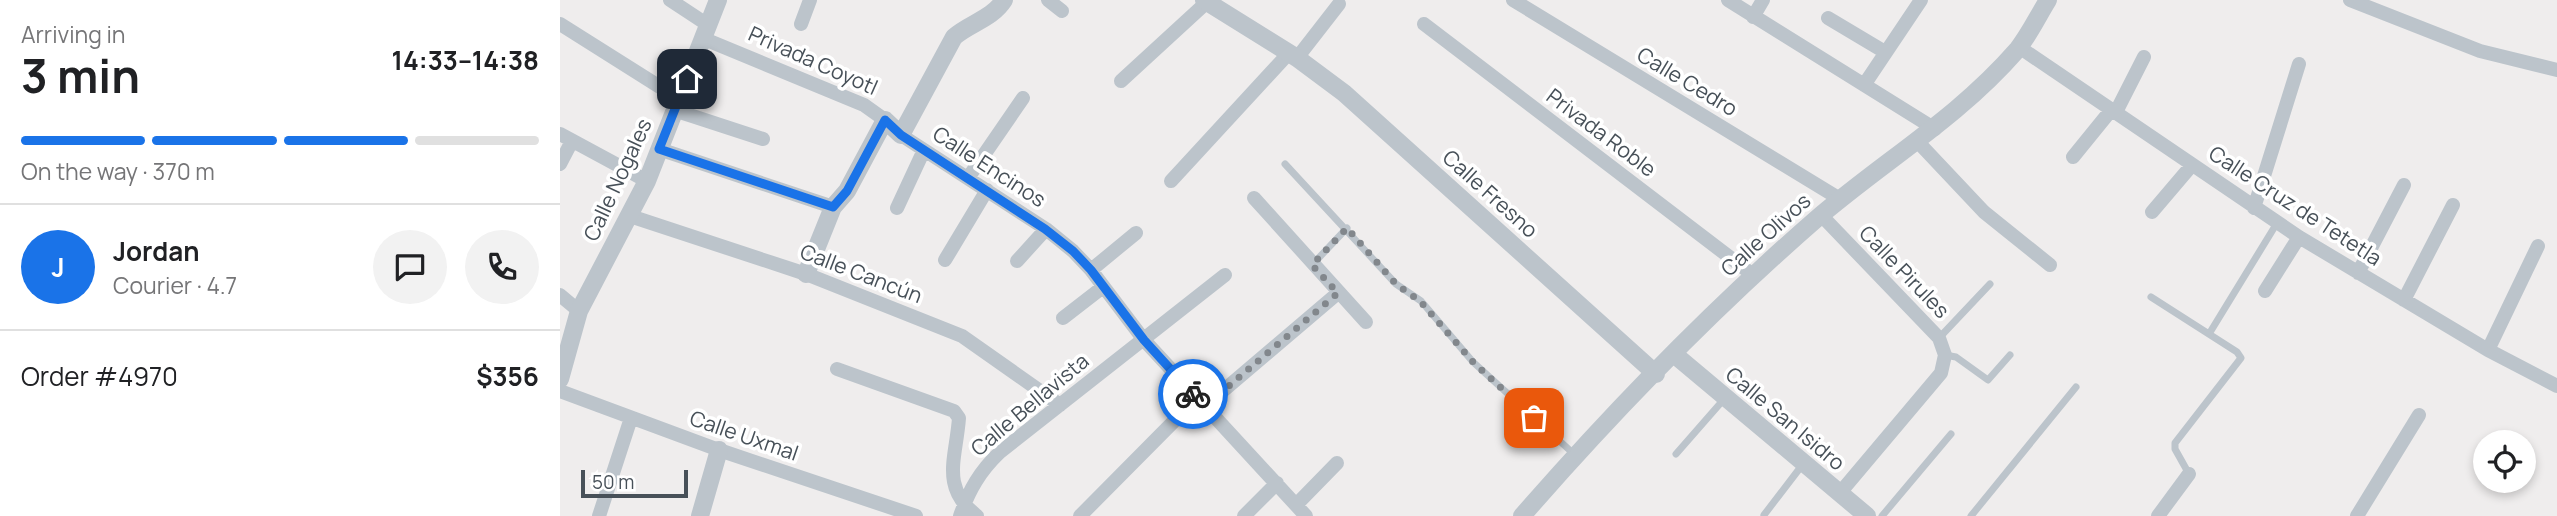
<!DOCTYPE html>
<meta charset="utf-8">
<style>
body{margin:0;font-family:Manrope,sans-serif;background:#f2f2f2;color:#202124;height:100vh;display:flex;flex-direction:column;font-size:26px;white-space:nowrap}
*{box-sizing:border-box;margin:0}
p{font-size:23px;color:#757577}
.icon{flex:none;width:38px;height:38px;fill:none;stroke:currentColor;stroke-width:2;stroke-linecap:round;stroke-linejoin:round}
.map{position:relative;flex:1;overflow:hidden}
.side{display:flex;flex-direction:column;background:#fff;width:560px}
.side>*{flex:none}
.fabs{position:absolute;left:1913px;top:430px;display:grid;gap:14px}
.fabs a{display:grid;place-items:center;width:63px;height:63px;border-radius:50%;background:#fff;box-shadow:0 4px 10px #0003;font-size:35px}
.scale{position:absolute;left:21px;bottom:18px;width:107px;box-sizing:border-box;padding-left:7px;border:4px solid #475058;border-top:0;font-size:19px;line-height:24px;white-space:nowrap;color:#475058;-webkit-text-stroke:5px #fff;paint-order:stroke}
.pin{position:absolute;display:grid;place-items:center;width:60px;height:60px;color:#fff;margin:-30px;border-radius:14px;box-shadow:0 4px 10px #0006}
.courier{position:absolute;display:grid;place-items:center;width:70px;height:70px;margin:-35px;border:5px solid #1a73e8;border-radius:50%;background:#fff;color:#222;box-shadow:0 2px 9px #0007}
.head em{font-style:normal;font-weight:700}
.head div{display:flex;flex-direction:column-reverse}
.head{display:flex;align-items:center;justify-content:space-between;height:119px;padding:0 21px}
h1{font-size:46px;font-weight:700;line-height:52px}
.bar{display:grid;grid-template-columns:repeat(4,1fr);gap:10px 7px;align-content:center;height:84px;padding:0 21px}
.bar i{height:9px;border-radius:5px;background:#e0e0e0}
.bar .active{background:#1a73e8}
.bar p{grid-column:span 4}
.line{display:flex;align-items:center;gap:18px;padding:0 21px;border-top:2px solid #e0e0e0}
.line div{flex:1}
.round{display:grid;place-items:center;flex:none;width:74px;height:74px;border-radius:37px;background:#f2f2f2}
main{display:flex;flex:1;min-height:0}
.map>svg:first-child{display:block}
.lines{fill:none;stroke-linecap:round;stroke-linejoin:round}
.service{stroke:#bcc4cb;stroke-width:7}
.minor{stroke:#bcc4cb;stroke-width:14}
.tertiary{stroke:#bcc4cb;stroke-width:18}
.done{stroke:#82878c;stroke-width:7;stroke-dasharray:0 12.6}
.route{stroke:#1a73e8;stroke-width:9}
.labels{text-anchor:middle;stroke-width:7;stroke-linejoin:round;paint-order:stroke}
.street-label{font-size:21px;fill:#475058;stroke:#fff}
</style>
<main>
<section class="side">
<div class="head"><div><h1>3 min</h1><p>Arriving in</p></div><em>14:33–14:38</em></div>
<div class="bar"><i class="active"></i><i class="active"></i><i class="active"></i><i></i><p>On the way · 370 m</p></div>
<div class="line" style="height:126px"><b class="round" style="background:#1a73e8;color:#fff">J</b><div><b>Jordan</b><p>Courier · 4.7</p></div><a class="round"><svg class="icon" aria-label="chat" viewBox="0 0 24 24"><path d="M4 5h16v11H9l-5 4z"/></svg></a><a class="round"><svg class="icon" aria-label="phone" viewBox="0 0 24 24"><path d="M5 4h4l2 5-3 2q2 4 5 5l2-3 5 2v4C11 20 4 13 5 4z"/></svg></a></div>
<div class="line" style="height:91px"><div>Order #4970</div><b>$356</b></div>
</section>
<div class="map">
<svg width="1997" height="516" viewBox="0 0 1997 516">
<rect width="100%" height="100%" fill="#efeded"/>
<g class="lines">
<path class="service" d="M725,164l111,120 25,17 52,61 102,93
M752,265l35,-37
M1591,297l86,55 4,6 -66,85v6l14,25
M1649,334l68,-111
M1379,338l51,-54
M1385,355l11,2 32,23 22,-25
M1116,454l49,-56
M1204,515l39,-51
M1322,516l69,-82
M1411,516l105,-129"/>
<path class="minor" d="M110,0l38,25
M488,0l14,11
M953,0l327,199
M1168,0l207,129
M1790,0l130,51 77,19
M1193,17l10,-17
M1268,18l57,34
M0,24l119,75
M241,24l9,-24
M864,24l329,251
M142,38l162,67 21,15
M1459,47l280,190 189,113 69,36
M737,58l42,-54
M561,81l86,-79
M1304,85l57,-85
M114,110l89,29
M1556,112l28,-55
M0,134l87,47
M341,135l145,94 27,22 18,19 53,70 162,176
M1358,142l66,70 66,53
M99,149l174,58
M1513,157l39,-48
M0,164l12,-23
M408,178l55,-80
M611,181l118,-128
M694,198l112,124
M337,208l27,-58
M1694,208l45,-144
M1592,212l40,-47
M1261,215l118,123 6,17 -4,18 -102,121
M70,216l176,58 156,62 98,69
M385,260l42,-70
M457,261l29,-32
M531,270l45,-37
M1798,273l46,-88
M1705,291l34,-54
M0,295l19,16
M1844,300l49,-95
M503,318l40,-31
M1928,350l50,-104
M277,369l117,42 5,7c-3,41 -19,69 18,98
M0,391l159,59 197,66
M644,407l134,-114
M736,505l41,-42
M39,516l32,-98
M400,516c9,-26 20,-45 40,-64l225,-177
M520,516l117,-118
M684,516l33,-33
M1598,516l31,-42
M1797,516l62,-101"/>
<path class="tertiary" d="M644,0l93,58 47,35 312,281
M246,274l27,-67 14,-16 38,-71 16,15 53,-98c16,-14 38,-18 50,-37
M1115,355l192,161
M0,379l19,-68 68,-130 71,-181
M140,516l19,-66
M962,516c89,-102 190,-206 292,-295 68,-59 143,-102 203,-171 12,-15 21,-34 31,-50"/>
</g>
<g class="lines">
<path class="done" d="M633,394l11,13 134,-114 -26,-28 35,-37 49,56 24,17 53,61 61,56"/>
<path class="route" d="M127,79l-28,70 174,58 14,-16 38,-71 16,15 144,94 28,22 18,19 53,70 49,54"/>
</g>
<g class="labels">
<g class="street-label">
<text transform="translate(253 61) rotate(24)" y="7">Privada Coyotl</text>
<text transform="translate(1127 82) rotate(31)" y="7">Calle Cedro</text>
<text transform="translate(1041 133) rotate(37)" y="7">Privada Roble</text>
<text transform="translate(429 167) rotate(33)" y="7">Calle Encinos</text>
<text transform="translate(58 180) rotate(-65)" y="7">Calle Nogales</text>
<text transform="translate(930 194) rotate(42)" y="7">Calle Fresno</text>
<text transform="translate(1735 206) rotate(33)" y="7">Calle Cruz de Tetetla</text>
<text transform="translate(1206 235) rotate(-42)" y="7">Calle Olivos</text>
<text transform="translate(1344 272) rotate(46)" y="7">Calle Pirules</text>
<text transform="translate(301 274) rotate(21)" y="7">Calle Cancún</text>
<text transform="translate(470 405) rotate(-40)" y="7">Calle Bellavista</text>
<text transform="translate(1225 419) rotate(40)" y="7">Calle San Isidro</text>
<text transform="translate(184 436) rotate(19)" y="7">Calle Uxmal</text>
</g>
</g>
</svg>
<div class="fabs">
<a><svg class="icon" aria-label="locate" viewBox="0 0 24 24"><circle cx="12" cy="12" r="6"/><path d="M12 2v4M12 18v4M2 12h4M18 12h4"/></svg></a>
</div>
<div class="scale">50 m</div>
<div class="pin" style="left:974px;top:418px;background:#ea580c"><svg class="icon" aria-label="bag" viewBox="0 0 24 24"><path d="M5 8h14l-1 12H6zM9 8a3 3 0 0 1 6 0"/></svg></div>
<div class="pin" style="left:127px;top:79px;background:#1f2937"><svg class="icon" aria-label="home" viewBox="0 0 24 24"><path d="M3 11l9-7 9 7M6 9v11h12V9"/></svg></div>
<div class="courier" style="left:633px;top:394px"><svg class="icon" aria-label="bike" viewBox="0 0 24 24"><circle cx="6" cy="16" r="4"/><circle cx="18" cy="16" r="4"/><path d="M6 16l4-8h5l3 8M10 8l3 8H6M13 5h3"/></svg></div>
</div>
</main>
